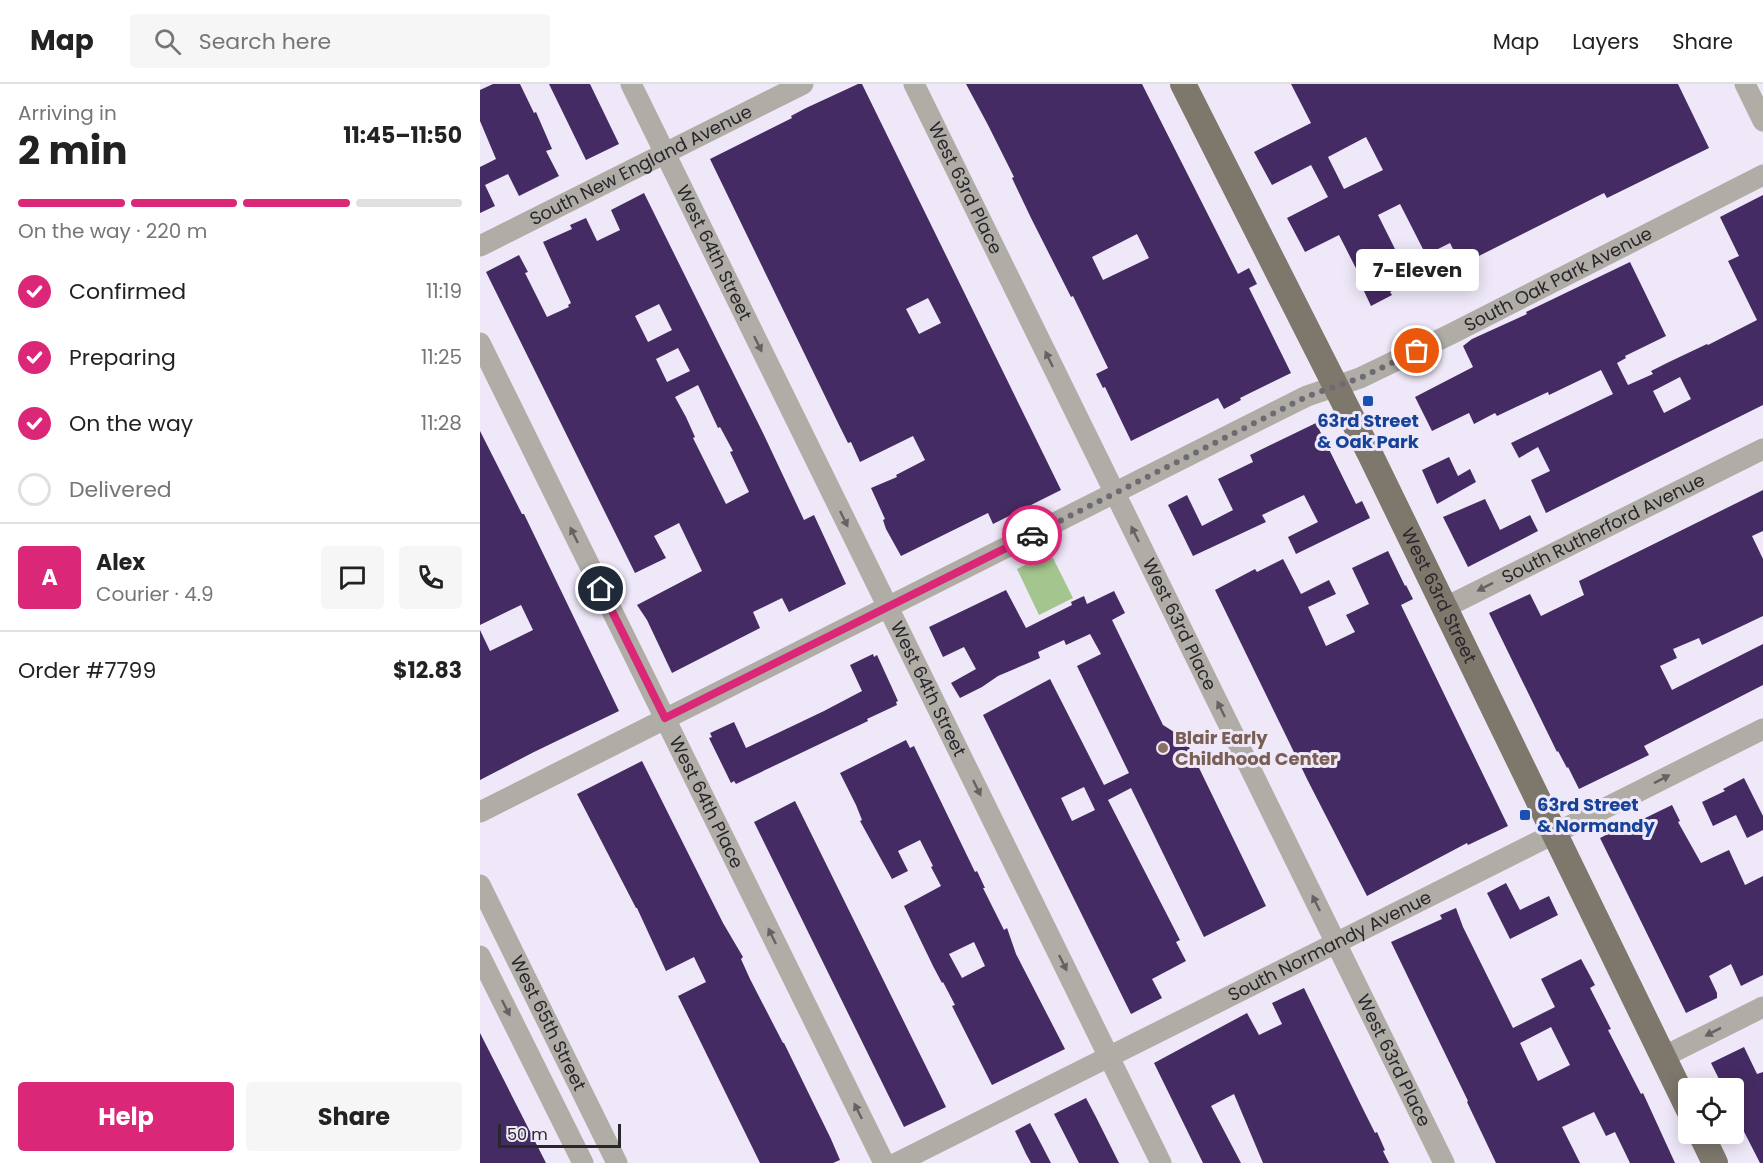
<!DOCTYPE html>
<meta charset="utf-8">
<style>
body{margin:0;font-family:Poppins,sans-serif;background:#f6f6f6;color:#222;height:100vh;display:flex;flex-direction:column;font-size:22px;white-space:nowrap}
*{box-sizing:border-box;margin:0}
p{font-size:20px;color:#767676}
.icon{flex:none;width:33px;height:33px;fill:none;stroke:currentColor;stroke-width:2;stroke-linecap:round;stroke-linejoin:round}
.map{position:relative;flex:1;overflow:hidden}
.panel{display:flex;flex-direction:column;background:#fff;width:480px}
.panel>*{flex:none}
.controls{position:absolute;left:1198px;top:994px;display:grid;gap:12px}
.controls a{display:grid;place-items:center;width:66px;height:66px;border-radius:6px;background:#fff;box-shadow:0 3px 15px #0003;font-size:30px}
.scale{position:absolute;left:18px;bottom:15px;width:123px;box-sizing:border-box;padding-left:6px;border:3px solid #29262c;border-top:0;font-size:16px;line-height:21px;white-space:nowrap;color:#29262c;-webkit-text-stroke:4px #eee8f8;paint-order:stroke}
.pin{position:absolute;display:grid;place-items:center;width:51px;height:51px;color:#fff;margin:-26px;border:3px solid #fff;border-radius:50%;box-shadow:0 2px 6px #0007}
.courier{position:absolute;display:grid;place-items:center;width:60px;height:60px;margin:-30px;border:4px solid #db2777;border-radius:50%;background:#fff;color:#222;box-shadow:0 2px 8px #0007}
.bubble{position:absolute;height:42px;border-radius:6px;background:#fff;box-shadow:0 3px 15px #0003;font-size:20px;font-weight:700;line-height:42px;text-align:center}
.overview em{font-style:normal;font-weight:700}
.overview div{display:flex;flex-direction:column-reverse}
.overview{display:flex;align-items:center;justify-content:space-between;height:102px;padding:0 18px}
h1{font-size:39px;font-weight:700;line-height:45px}
.bar{display:grid;grid-template-columns:repeat(4,1fr);gap:9px 6px;align-content:center;height:72px;padding:0 18px}
.bar i{height:8px;border-radius:4px;background:#e0e0e0}
.bar .selected{background:#db2777}
.bar p{grid-column:span 4}
.line{display:flex;align-items:center;gap:15px;padding:0 18px;border-top:2px solid #e0e0e0}
.line div{flex:1}
.round{display:grid;place-items:center;flex:none;width:63px;height:63px;border-radius:6px;background:#f6f6f6}
ol{padding:0 18px;list-style:none}
li{display:flex;align-items:center;gap:18px;height:66px}
li p{margin-inline-start:auto}
li .icon{padding:6px;border-radius:50%;background:#db2777;color:#fff;stroke-width:4}
li:last-child{color:#767676}
li i{width:33px;height:33px;border:3px solid #e0e0e0;border-radius:50%}
.cta{display:flex;gap:12px;margin-top:auto;padding:12px 18px}
.cta a{flex:1;height:69px;border-radius:6px;background:#db2777;color:#fff;font-size:24px;font-weight:700;line-height:69px;text-align:center}
.cta a+a{background:#f6f6f6;color:#222}
header{display:flex;align-items:center;gap:36px;box-sizing:border-box;height:84px;padding:0 30px;background:#fff;border-bottom:2px solid #e0e0e0}
header strong{font-size:28px}
nav{display:flex;gap:33px;margin-inline-start:auto;font-size:21px}
.search{width:420px;height:54px;background:#f6f6f6;display:flex;align-items:center;gap:15px;box-sizing:border-box;padding:0 21px;border-radius:6px;color:#767676;font-size:22px}
main{display:flex;flex:1;min-height:0}
.map>svg:first-child{display:block}
.green{fill:#a5c58e}
.building{fill:#452b63;fill-rule:evenodd}
.lines{fill:none;stroke-linecap:round;stroke-linejoin:round}
.minor{stroke:#b0aca6;stroke-width:21}
.major{stroke:#7e776c;stroke-width:26}
.oneway{fill:#666263}
.done{stroke:#6e6a73;stroke-width:6;stroke-dasharray:0 10.8}
.route{stroke:#db2777;stroke-width:8}
.transit-dot{fill:#1a4fb4;stroke:#eee8f8;stroke-width:2}
.education-dot{fill:#8d6e63;stroke:#eee8f8;stroke-width:2}
.labels{text-anchor:middle;stroke-width:6;stroke-linejoin:round;paint-order:stroke}
.street-label{font-size:18px;fill:#29262c;stroke:#eee8f8}
.transit-label{font-size:18px;font-weight:bold;fill:#164399;stroke:#eee8f8}
.education-label{font-size:18px;font-weight:bold;fill:#785e54;stroke:#eee8f8;text-anchor:start}
</style>
<header>
<strong>Map</strong>
<div class="search"><svg class="icon" aria-label="search" viewBox="0 0 24 24"><circle cx="10" cy="10" r="6"/><path d="M15 15l6 6"/></svg>Search here</div>
<nav><a>Map</a><a>Layers</a><a>Share</a></nav>
</header>
<main>
<section class="panel">
<div class="overview"><div><h1>2 min</h1><p>Arriving in</p></div><em>11:45–11:50</em></div>
<div class="bar"><i class="selected"></i><i class="selected"></i><i class="selected"></i><i></i><p>On the way · 220 m</p></div>
<ol>
<li><svg class="icon" aria-label="check" viewBox="0 0 24 24"><path d="M5 12l5 5 9-10"/></svg>Confirmed<p>11:19</p></li>
<li><svg class="icon" aria-label="check" viewBox="0 0 24 24"><path d="M5 12l5 5 9-10"/></svg>Preparing<p>11:25</p></li>
<li><svg class="icon" aria-label="check" viewBox="0 0 24 24"><path d="M5 12l5 5 9-10"/></svg>On the way<p>11:28</p></li>
<li><i></i>Delivered</li>
</ol>
<div class="line" style="height:108px"><b class="round" style="background:#db2777;color:#fff">A</b><div><b>Alex</b><p>Courier · 4.9</p></div><a class="round"><svg class="icon" aria-label="chat" viewBox="0 0 24 24"><path d="M4 5h16v11H9l-5 4z"/></svg></a><a class="round"><svg class="icon" aria-label="phone" viewBox="0 0 24 24"><path d="M5 4h4l2 5-3 2q2 4 5 5l2-3 5 2v4C11 20 4 13 5 4z"/></svg></a></div>
<div class="line" style="height:78px"><div>Order #7799</div><b>$12.83</b></div>
<div class="cta"><a>Help</a><a>Share</a></div>
</section>
<div class="map">
<svg width="1283" height="1079" viewBox="0 0 1283 1079">
<rect width="100%" height="100%" fill="#eee8f8"/>
<path class="green" d="M565,471l8,3 20,40 -34,17 -22,-46z"/>
<path class="building" d="M13,0h27l14,29 2,-1 16,37 -6,2 13,25 -40,20 -11,-22 -23,11 10,21 -15,7v-46l16,-8 -16,-38v-31z
M69,0h41l29,60 -33,16z
M378,0h4l199,406 -68,34 -5,-11 -87,43 -15,-27 -3,-9 2,-1 -14,-31 26,-11 -1,-2 29,-15 -12,-24 -53,26 -9,-20 -3,1 -9,-18 -129,-266 82,-41 -1,-2 15,-8zM448,214l13,25 -22,11 -13,-25z
M486,0h176l96,190 11,-6 8,16 -8,4 42,85 -51,25 1,2 -17,9 -6,-11 -87,43 -26,-54 -2,1 -7,-14 12,-6 -35,-72 -2,1 -40,-79 -19,-40 2,-1 -26,-52zM657,150l12,24 -46,22 -11,-23z
M811,0h387l31,64 -102,50 -3,-5 -143,72 -11,-22 -24,12 -26,-51 -22,11 33,66 -21,11 2,3 -21,11 -8,-17 3,-1 -27,-53 -34,17 -18,-34 41,-21 -17,-32 -39,20 -18,-33 57,-29zM886,53l17,33 -39,19 -16,-32z
M164,109l119,240 41,87 10,-5 32,69 -57,28 -7,-14 -29,14 7,16 -88,45 -25,-53 -10,-15 65,-34 -23,-48 -25,13 12,22 -31,15 -149,-301 33,-17 9,17 -3,1 22,44 22,-10 -1,-2 3,-2 -28,-61 29,-13 -2,-4 16,-7 11,23 23,-11 -9,-20zM179,220l13,26 -24,12 -13,-26zM198,264l12,23 -23,11 -11,-23zM218,301l20,43 2,-1 13,24 -3,1 19,40 -23,12 -33,-66 2,-1 -9,-20 -11,-20z
M1283,111v210l-217,108 -15,-33 19,-9 -12,-24 -19,11 -8,-15 102,-49 -12,-24 -52,25 -1,-3 -51,24 -2,-3 -21,11 -5,-11 -37,18 -17,-34 58,-30 -10,-21 9,-7 55,-25 -1,-2 104,-50 36,74 -41,20 1,2 -9,5 11,22 25,-11 -2,-3 18,-9 38,-18 1,1 49,-25 -29,-59 11,-5 -19,-39zM1200,293l11,22 -27,14 -11,-22z
M836,339l40,81 6,-3 8,17 -74,36 -8,-17 30,-15 -14,-27 -42,20 4,7 -73,34 -25,-51 19,-10 15,31 31,-16 -15,-31 35,-17 -3,-7z
M0,347l42,83h2l95,197 -85,41 -54,28v-150l10,21 43,-21 -12,-25 -41,20z
M969,373l9,19 12,-7 6,13 -39,22 -15,-34z
M1283,406v41l-11,5 11,23v57l-61,29 -3,-7 -26,11 4,9 -17,8 12,24 91,-46v41l-119,61 5,9 -70,34 -11,-22 -1,1 -9,-17 -1,1 -68,-139 41,-19 11,22 43,-21 -5,-14z
M1005,415l15,31 30,-15 8,16 -70,36 -25,-50z
M908,467l17,35 1,-1 7,14 -12,6 107,221 -40,19 -1,-2 -100,53 -59,-115 -93,-191 40,-21 2,3 26,-13 18,35 28,-14 7,14 -28,13 18,39 29,-14 -9,-17 23,-11 -17,-36z
M526,506l20,38 46,-23 -1,-3 13,-6 3,8 27,-13 11,22 -13,7 51,105 22,14 81,167 -62,31 -73,-149 -23,12 72,140 -4,2 10,19 -34,18 10,19 -31,16 -148,-299 67,-36 54,106 25,-12 -52,-107 24,-12 -11,-20 -24,11 -2,-5 -26,12 2,6 -42,18 -16,11 -22,11 -9,-15 25,-14 -12,-22 -21,10 -14,-30zM604,703l11,23 -23,11 -11,-23z
M393,570l1,3 3,-2 21,46 -2,1 1,3 -30,14 1,2 -132,63 -2,-3 -3,2 -22,-45 3,-1 -2,-4 24,-11 12,26 78,-37 38,-20 -12,-26z
M426,656l4,8 4,-2 61,126 2,-1 8,17h-2l21,42 3,-2 9,26 49,95 -73,36 -40,-79 3,-1 -12,-23 -1,1 -9,-17 -29,-60 37,-20 -10,-19 2,-1 -13,-26 -22,11 10,20 -16,8 -32,-58 2,-1 -6,-15 -16,-32zM494,858l11,24 -23,12 -13,-24z
M162,677l81,162 20,34 -2,2 9,20 33,64h1l47,96 9,21 -7,3h-73l-82,-167 28,-14 -12,-25 -28,14 -29,-63h-1l-59,-114z
M1264,694l19,38v14l-16,8 -11,-23 -23,11 -11,-24 23,-11 -2,-2z
M315,717l151,306 -42,20 -150,-305z
M1192,721l8,16 -2,1 23,41 28,-13 16,35 18,-9v99l-22,11 -10,-22 -22,12 8,17v5l-31,15 -86,-175 38,-19 1,2z
M1026,799l14,27 29,-14 9,19 -48,24 -23,-46z
M976,824l7,19 50,101 42,-21 -14,-28 40,-20 14,26 -5,3 21,41 -3,1 33,64 2,-1 32,70h-45l-15,-31 -9,4 -12,-24 -32,15 18,36h-84l-29,-61 1,-1 -77,-159 51,-23 -2,-4zM1071,943l19,38 -32,16 -18,-38z
M824,904l57,117 14,28 2,-1 8,18 -2,1 6,12h-126l-29,-69 -23,12 30,57h-38l-49,-100 93,-50 12,22 23,-11 -10,-21z
M0,949l66,130h-66z
M1264,963l13,27 6,-2v91h-3l-26,-51v-23h-10l-13,-26z
M606,1014l10,19 23,46h-40l-25,-49z
M550,1039l8,15 13,25h-20l-5,-9 -11,-23z"/>
<g class="lines">
<g class="minor">
<path id="s1" d="M151,0l530,1079"/>
<path id="s2" d="M434,0l530,1079"/>
<path d="M1265,0l18,37"/>
<path id="s3" d="M0,162l323,-162"/>
<path id="s4" d="M0,259l404,820"/>
<path id="s5" d="M964,524l319,-159"/>
<path id="s6" d="M0,728l827,-416 53,-18 91,-44 312,-159"/>
<path id="s7" d="M0,801l137,278"/>
<path d="M0,872l103,207"/>
<path d="M1183,973l100,-50"/>
<path id="s8" d="M417,1079l866,-434"/>
</g>
<g class="major">
<path id="s9" d="M703,0l187,370 319,656"/>
<path d="M1221,1050l14,29"/>
</g>
</g>
<defs><path id="oneway-solid" d="M-6-.8H1V-3.2L6.5 0L1 3.2V.8H-6Z" transform="scale(1.5)"/></defs>
<g class="oneway">
<use href="#oneway-solid" transform="translate(278 260) rotate(64)"/>
<use href="#oneway-solid" transform="translate(569 275) rotate(-116)"/>
<use href="#oneway-solid" transform="translate(364 435) rotate(64)"/>
<use href="#oneway-solid" transform="translate(655 450) rotate(-116)"/>
<use href="#oneway-solid" transform="translate(94 451) rotate(-116)"/>
<use href="#oneway-solid" transform="translate(1005 503) rotate(153)"/>
<use href="#oneway-solid" transform="translate(741 625) rotate(-116)"/>
<use href="#oneway-solid" transform="translate(1182 695) rotate(-27)"/>
<use href="#oneway-solid" transform="translate(497 704) rotate(64)"/>
<use href="#oneway-solid" transform="translate(836 819) rotate(-116)"/>
<use href="#oneway-solid" transform="translate(292 852) rotate(-116)"/>
<use href="#oneway-solid" transform="translate(583 879) rotate(64)"/>
<use href="#oneway-solid" transform="translate(26 924) rotate(63)"/>
<use href="#oneway-solid" transform="translate(1233 948) rotate(153)"/>
<use href="#oneway-solid" transform="translate(378 1027) rotate(-116)"/>
</g>
<g class="lines">
<path class="done" d="M552,451l276,-139 52,-18 57,-27"/>
<path class="route" d="M121,505l64,129 367,-183"/>
</g>
<g class="transit-dot">
<rect x="882" y="311" width="12" height="12" rx="3"/>
<rect x="1039" y="725" width="12" height="12" rx="3"/>
</g>
<circle class="education-dot" cx="683" cy="664" r="6"/>
<g class="labels">
<g class="street-label">
<text dy="6" stroke="none"><textPath href="#s3" startOffset="180">South New England Avenue</textPath></text>
<text dy="6" stroke="none"><textPath href="#s2" startOffset="116">West 63rd Place</textPath></text>
<text dy="6" stroke="none"><textPath href="#s1" startOffset="188">West 64th Street</textPath></text>
<text dy="6" stroke="none"><textPath href="#s6" startOffset="1203">South Oak Park Avenue</textPath></text>
<text dy="6" stroke="none"><textPath href="#s5" startOffset="178">South Rutherford Avenue</textPath></text>
<text dy="6" stroke="none"><textPath href="#s9" startOffset="572">West 63rd Street</textPath></text>
<text dy="6" stroke="none"><textPath href="#s2" startOffset="602">West 63rd Place</textPath></text>
<text dy="6" stroke="none"><textPath href="#s1" startOffset="674">West 64th Street</textPath></text>
<text dy="6" stroke="none"><textPath href="#s4" startOffset="512">West 64th Place</textPath></text>
<text dy="6" stroke="none"><textPath href="#s8" startOffset="484">South Normandy Avenue</textPath></text>
<text dy="6" stroke="none"><textPath href="#s7" startOffset="154">West 65th Street</textPath></text>
<text dy="6" stroke="none"><textPath href="#s2" startOffset="1088">West 63rd Place</textPath></text>
</g>
<g class="transit-label">
<text x="888" y="343">63rd Street<tspan x="888" dy="21">&amp; Oak Park</tspan></text>
<text x="1057" y="727" text-anchor="start">63rd Street<tspan x="1057" dy="21">&amp; Normandy</tspan></text>
</g>
<g class="education-label">
<text x="695" y="660">Blair Early<tspan x="695" dy="21">Childhood Center</tspan></text>
</g>
</g>
</svg>
<div class="controls">
<a><svg class="icon" aria-label="locate" viewBox="0 0 24 24"><circle cx="12" cy="12" r="6"/><path d="M12 2v4M12 18v4M2 12h4M18 12h4"/></svg></a>
</div>
<div class="scale">50 m</div>
<div class="pin" style="left:937px;top:267px;background:#ea580c"><svg class="icon" aria-label="bag" viewBox="0 0 24 24"><path d="M5 8h14l-1 12H6zM9 8a3 3 0 0 1 6 0"/></svg></div>
<div class="pin" style="left:121px;top:505px;background:#1f2937"><svg class="icon" aria-label="home" viewBox="0 0 24 24"><path d="M3 11l9-7 9 7M6 9v11h12V9"/></svg></div>
<div class="courier" style="left:552px;top:451px"><svg class="icon" aria-label="car" viewBox="0 0 24 24"><path d="M5 17H2v-5l4-1 3-4h7l3 4 3 1v5h-3M9 17h6M6 11h13"/><circle cx="7" cy="17" r="2"/><circle cx="17" cy="17" r="2"/></svg></div>
<div class="bubble" style="left:876px;top:165px;width:123px">7-Eleven</div>
</div>
</main>
